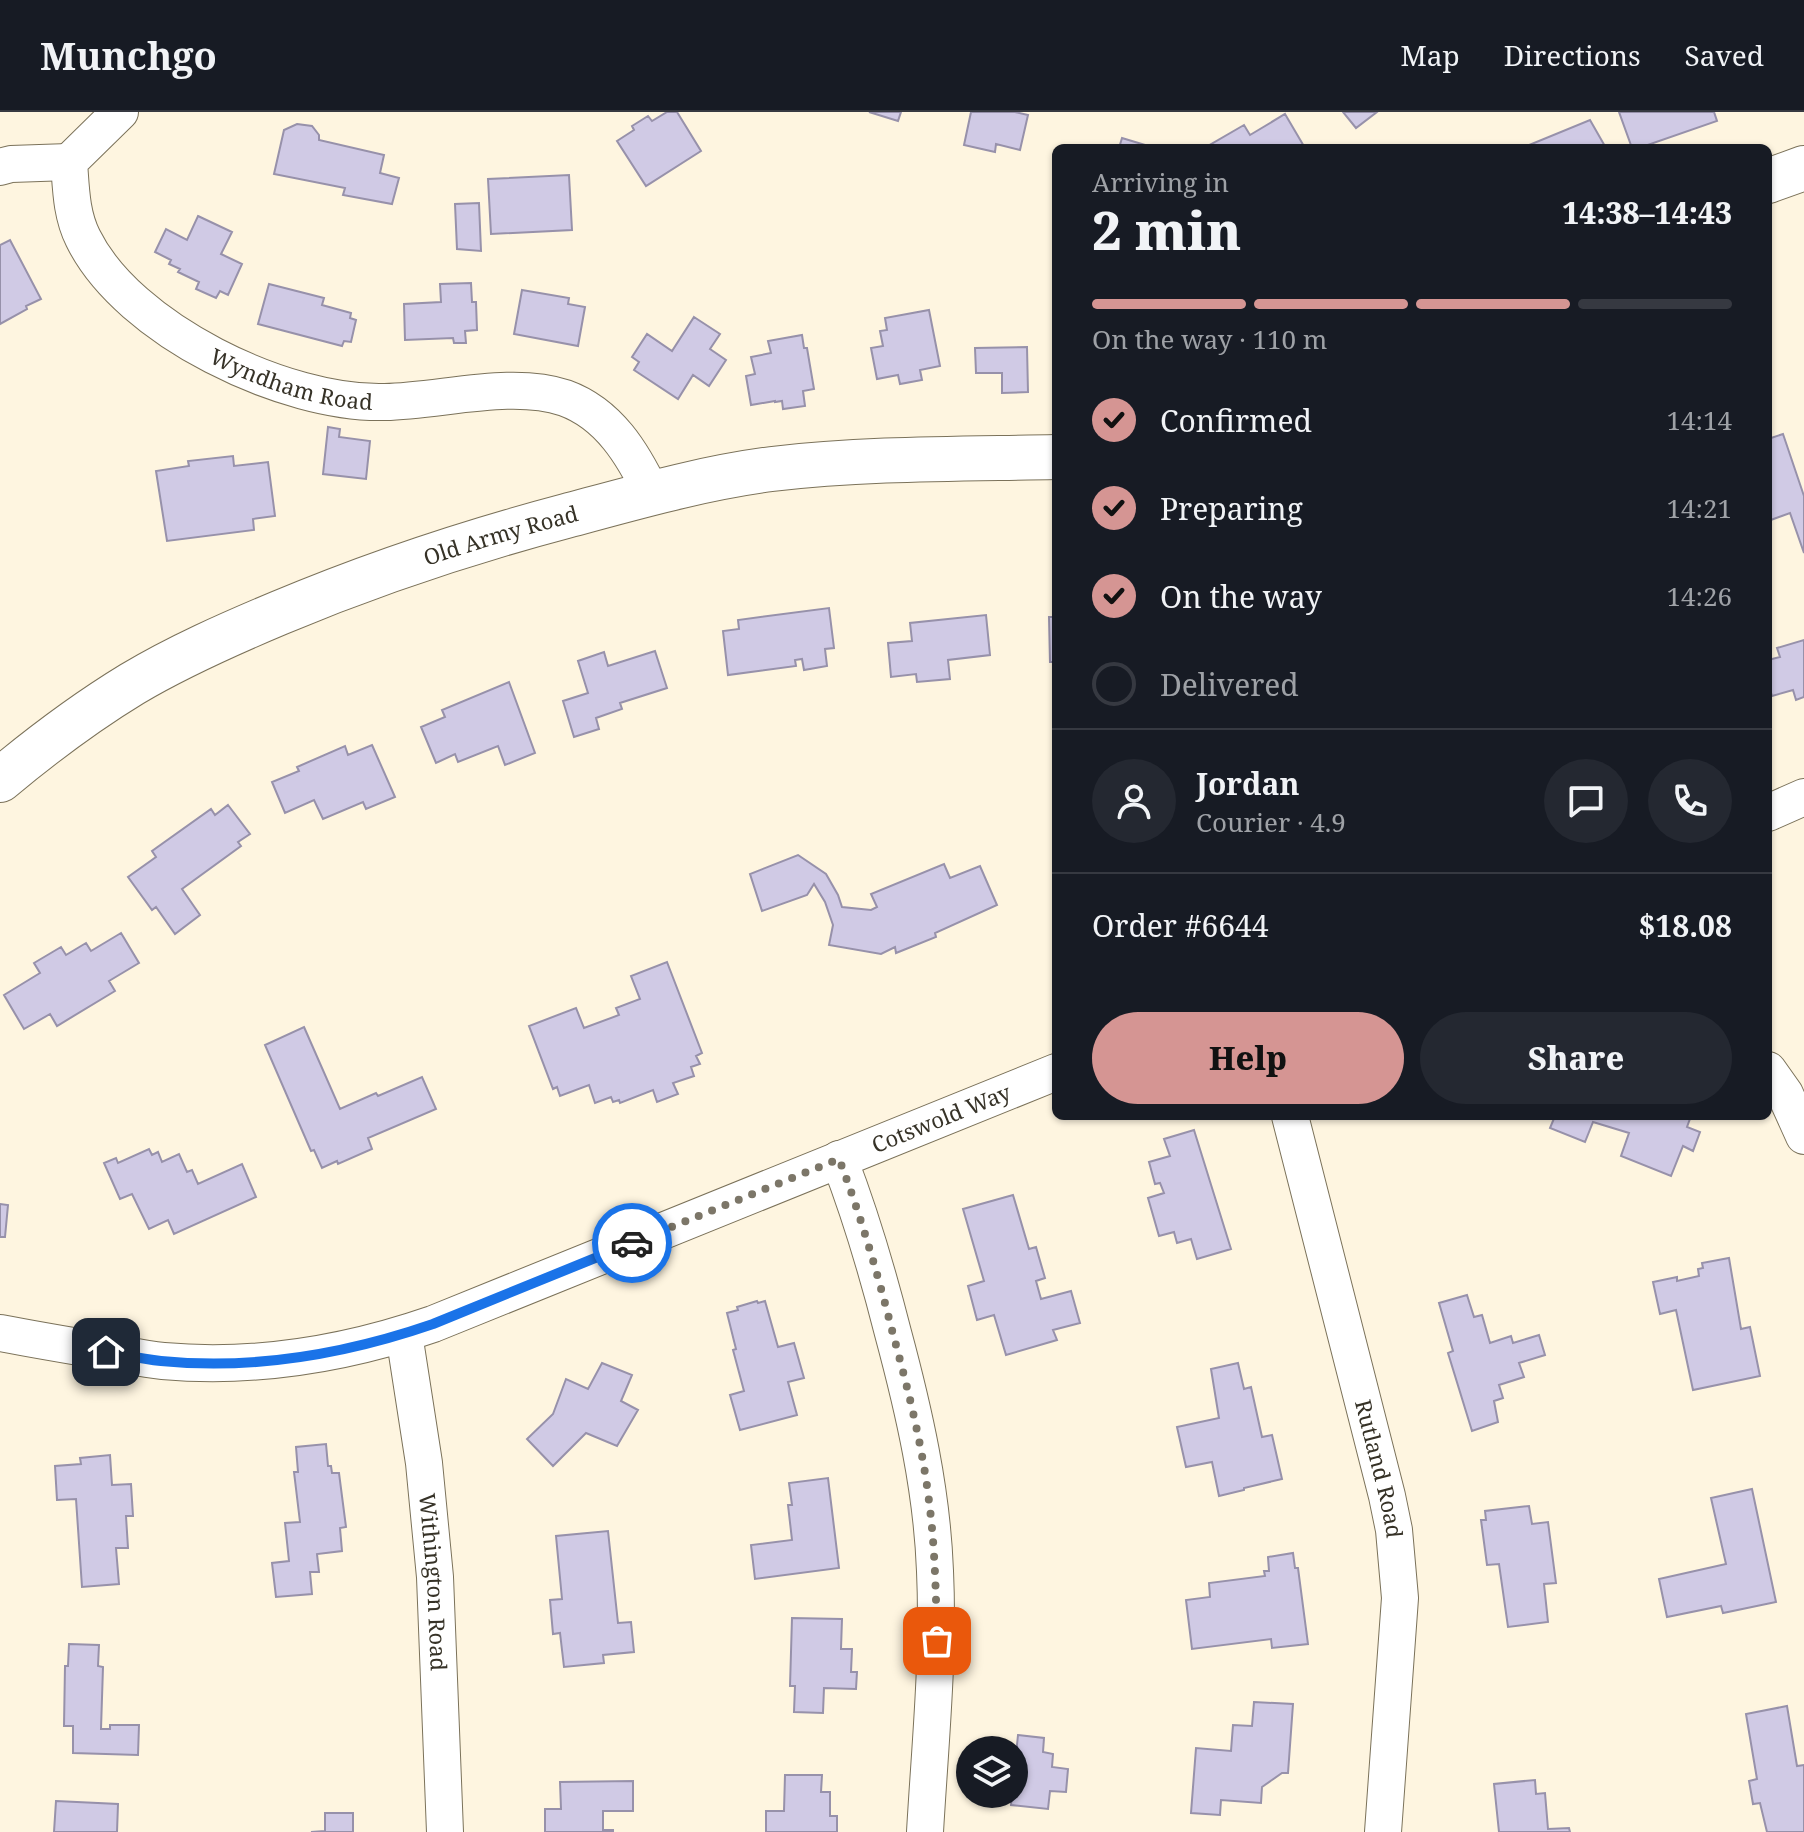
<!DOCTYPE html>
<meta charset="utf-8">
<style>
body{margin:0;font-family:"Noto Serif",serif;background:#242831;color:#f1f3f6;height:100vh;display:flex;flex-direction:column;font-size:30px;white-space:nowrap}
*{box-sizing:border-box;margin:0}
p{font-size:26px;color:#9ea1a6}
.icon{flex:none;width:44px;height:44px;fill:none;stroke:currentColor;stroke-width:2;stroke-linecap:round;stroke-linejoin:round}
.map{position:relative;flex:1;overflow:hidden}
.details{position:absolute;left:1052px;top:32px;width:720px;height:976px;display:flex;flex-direction:column;background:#171b24;border-radius:12px;box-shadow:0 2px 6px #0004}
.details>*{flex:none}
.fabs{position:absolute;left:956px;top:1624px;display:grid;gap:16px}
.fabs a{display:grid;place-items:center;width:72px;height:72px;border-radius:50%;background:#171b24;box-shadow:0 2px 6px #0004;font-size:40px}
.pin{position:absolute;display:grid;place-items:center;width:68px;height:68px;color:#fff;margin:-34px;border-radius:16px;box-shadow:0 4px 12px #0006}
.courier{position:absolute;display:grid;place-items:center;width:80px;height:80px;margin:-40px;border:6px solid #1a73e8;border-radius:50%;background:#fff;color:#222;box-shadow:0 2px 10px #0007}
.headline em{font-style:normal;font-weight:800}
.headline div{display:flex;flex-direction:column-reverse}
.headline{display:flex;align-items:center;justify-content:space-between;height:136px;padding:0 40px}
h1{font-size:52px;font-weight:800;line-height:60px}
.bar{display:grid;grid-template-columns:repeat(4,1fr);gap:12px 8px;align-content:center;height:96px;padding:0 40px}
.bar i{height:10px;border-radius:6px;background:#363941}
.bar .selected{background:#d59593}
.bar p{grid-column:span 4}
.line{display:flex;align-items:center;gap:20px;padding:0 40px;border-top:2px solid #363941}
.line div{flex:1}
.round{display:grid;place-items:center;flex:none;width:84px;height:84px;border-radius:42px;background:#242831}
ol{padding:0 40px;list-style:none}
li{display:flex;align-items:center;gap:24px;height:88px}
li p{margin-inline-start:auto}
li .icon{padding:8px;border-radius:50%;background:#d59593;color:#111;stroke-width:4}
li:last-child{color:#9ea1a6}
li i{width:44px;height:44px;border:4px solid #363941;border-radius:50%}
.cta{display:flex;gap:16px;margin-top:auto;padding:16px 40px}
.cta a{flex:1;height:92px;border-radius:48px;background:#d59593;color:#111;font-size:32px;font-weight:800;line-height:92px;text-align:center}
.cta a+a{background:#242831;color:#f1f3f6}
header{display:flex;align-items:center;gap:48px;box-sizing:border-box;height:112px;padding:0 40px;background:#171b24;border-bottom:2px solid #363941}
header strong{font-size:38px}
nav{display:flex;gap:44px;margin-inline-start:auto;font-size:28px}
.map>svg:first-child{display:block}
.building{fill:#d0cae5;stroke:#9791aa;stroke-width:2}
.lines{fill:none;stroke-linecap:round;stroke-linejoin:round}
.minor-casing{stroke:#7b725a;stroke-width:38}
.tertiary-casing{stroke:#7b725a;stroke-width:46}
.minor{stroke:#fff;stroke-width:36}
.tertiary{stroke:#fff;stroke-width:44}
.done{stroke:#7c7668;stroke-width:8;stroke-dasharray:0 14.4}
.route{stroke:#1a73e8;stroke-width:10}
.labels{text-anchor:middle;stroke-width:6;stroke-linejoin:round;paint-order:stroke}
.street-label{font-size:22px;fill:#363227;stroke:#fff}
</style>
<header>
<strong>Munchgo</strong>
<nav><a>Map</a><a>Directions</a><a>Saved</a></nav>
</header>
<div class="map">
<svg width="1804" height="1720" viewBox="0 0 1804 1720">
<rect width="100%" height="100%" fill="#fef5e0"/>
<path class="building" d="M667,0h10l24,39 -55,35 -29,-45 17,-11 -2,-4 16,-10 4,5z
M869,0h32l-3,9z
M971,0h44l13,3 -8,35 -24,-6 -1,8 -31,-7z
M1343,0h34l-21,16z
M1619,0h95l3,9 -78,27h-7z
M1285,2l20,34h-96l-1,-2 36,-21 6,10z
M1590,8l16,28h-84z
M297,12l15,2 7,9v5l65,15 -4,18 19,5 -7,26 -49,-9 2,-7 -71,-14 10,-44z
M1122,26l33,10h-36z
M569,63l3,55 -81,4 -3,-55z
M479,91l2,48 -24,-2 -2,-45z
M198,104l34,16 -11,22 21,10 -14,31 -8,-4 -4,7 -20,-9 3,-7 -21,-10 2,-3 -11,-5 2,-4 -16,-8 11,-23 21,11z
M10,128l31,59 -15,7 1,3 -27,15v-79z
M471,171l1,19h4l1,28 -12,1 1,12h-12l-1,-5 -48,2 -1,-36 37,-2 -1,-18z
M269,172l55,14 -2,7 29,8 -1,5 6,2 -5,22 -7,-1 -2,5 -84,-22z
M522,178l47,8 -1,6 17,3 -7,39 -64,-12z
M929,198l11,56 -20,4 2,10 -22,4 -2,-9 -21,4 -6,-31 12,-2 -3,-15 7,-1 -2,-12z
M694,205l26,17 -10,15 16,11 -17,26 -16,-11 -15,24 -44,-29 5,-8 -7,-5 15,-23 25,17z
M802,223l2,13h3l7,41 -11,2 2,15 -22,3 -1,-8 -7,1v-1l-24,4 -5,-29 9,-2 -4,-17 20,-4 -3,-12z
M1027,235l1,45 -26,1v-20h-26l-1,-25z
M328,315l12,2 -1,8 31,4 -4,38 -43,-5z
M1783,322l21,62v57l-14,-40 -22,8v-82z
M233,344l1,10 34,-4 7,54 -22,3 1,11 -87,11 -11,-70 33,-5 -1,-5z
M829,496l5,40 -9,1 2,17 -23,4 -2,-11 -7,1 1,6 -68,9 -5,-44 16,-2 -1,-9z
M986,503l4,40 -42,5 2,19 -33,3 -1,-8 -25,3 -3,-34 24,-2 -2,-18z
M1049,505h7v45h-6z
M1804,528v57l-8,3 -3,-10 -21,6 -4,-13v-23l12,-3 -3,-9z
M655,539l12,37 -47,15 2,6 -26,9 3,11 -25,8 -11,-36 25,-8 -10,-32 26,-9 4,14z
M509,570l26,71 -30,12 -7,-19 -40,16 -3,-8 -19,9 -15,-36 24,-10 -3,-7z
M372,633l23,52 -29,12 -3,-7 -40,17 -9,-19 -29,13 -13,-31 27,-11 -2,-4 48,-21 3,9z
M228,693l22,29 -12,8 3,4 -59,43 18,26 -25,19 -19,-27 -4,3 -24,-33 28,-20 -4,-6 59,-42 4,6z
M798,743l28,19 12,21 4,12 29,3 6,-3 -6,-13 73,-30 6,14 30,-12 17,39 -62,28 1,4 -40,16 -1,-6 -14,7 -52,-9 4,-20 -8,-23 -11,-18 -7,11 -45,16 -12,-37z
M121,821l18,30 -30,18 6,10 -58,35 -7,-12 -26,15 -20,-34 36,-22 -6,-10 27,-16 5,8 20,-12 5,8z
M667,850l35,91 -6,3 4,8 -9,3 3,9 -21,7 5,11 -21,8 -4,-12 -33,13 -1,-3 -6,2 -2,-5 -16,6 -6,-18 -29,11 -3,-9 -4,2 -24,-63 47,-18 8,20 35,-13 -3,-7 24,-9 -9,-23z
M304,915l36,82 36,-16 2,3 44,-19 14,32 -68,29 4,11 -34,15 -1,-3 -15,7 -8,-18 -3,1 -46,-106z
M1555,1004h136l-4,11 13,5 -7,19 -10,-5 -12,30 -50,-20 8,-23 -36,-11 -8,20 -35,-14z
M1194,1018l37,119 -34,10 -6,-20 -14,4 -3,-11 -15,4 -11,-38 16,-5 -4,-10 -5,1 -6,-22 21,-6 -6,-17z
M149,1037l3,6 6,-3 4,10 17,-8 8,18 5,-2 6,14 44,-20 14,33 -82,37 -6,-14 -19,9 -17,-35 -12,5 -16,-36 12,-5 2,5z
M1013,1083l16,54 7,-2 9,31 -9,3 5,18 30,-8 9,32 -27,7 4,10 -51,15 -12,-40 -17,5 -9,-34 16,-5 -21,-72z
M0,1092l8,1 -3,32h-5z
M1729,1146l12,71 9,-2 10,49 -67,14 -17,-80 -16,4 -7,-32 24,-5v4l22,-5 -1,-7 5,-1 -1,-5z
M1467,1183l7,22 8,-2 8,28 21,-7 2,7 26,-8 6,20 -26,8 5,14 -25,8 4,13 -9,3 4,21 -26,9 -24,-78 5,-2 -14,-48z
M757,1189l1,2 7,-2 13,46 16,-4 10,35 -16,4 9,33 -57,15 -10,-35 14,-4 -11,-41 3,-1 -9,-36 11,-3 -1,-3z
M602,1251l30,12 -11,26 17,9 -21,36 -31,-13 -33,33 -26,-27 26,-25 13,-35 22,10z
M1238,1251l6,26 7,-2 11,50 10,-2 10,44 -38,9v2l-25,6 -7,-34 -26,5 -9,-40 42,-9 -8,-49z
M326,1332l2,22h3l1,7h7l7,54 -6,1 2,23 -25,3 2,18h-9l2,22 -36,3 -4,-34 17,-2 -4,-38 15,-1 -6,-50h4l-2,-25z
M110,1343l2,30 19,-1 2,32h-7l2,32h-12l3,36 -37,3 -6,-88 -19,1 -2,-34 26,-2 -1,-6z
M828,1366l11,90 -84,11 -4,-34 41,-5 -4,-35h4l-3,-22z
M1752,1377l24,113 -53,11 -2,-7 -54,11 -8,-38 67,-15 -15,-66z
M1529,1394l3,18 16,-2 8,61 -12,1 4,38 -40,5 -9,-63 -12,1 -6,-45h5l-1,-9z
M608,1419l10,92 13,-1 3,30 -31,3 1,8 -40,4 -4,-34 -7,1 -3,-34 12,-1 -6,-63z
M1293,1441l2,15h3l10,76 -36,4 -1,-9 -79,10 -6,-49 24,-3 -1,-14 56,-7 -1,-5h5l-1,-14z
M792,1506l50,1 -1,30h11l-1,23h6l-1,17 -32,-1 -1,25 -29,-1 1,-26h-5z
M69,1532l30,1 -1,21 5,1 -2,62h9v-4h29l-1,30 -65,-2v-27h-9l1,-60h3z
M1254,1590l39,2 -5,69h-6l-20,14 -1,16 -40,-3 -1,15 -29,-2 5,-65 35,3 2,-26 19,1z
M1787,1594l10,60 7,-1v67h-37l-7,-29 -7,1 -4,-23 8,-2 -11,-65z
M1018,1623l26,3 -1,14 10,2 -1,13 16,2 -2,23 -16,-1 -2,18 -37,-4 1,-11h2v-20z
M785,1663h37l-1,17h9v24h7v16h-71v-21h18z
M1535,1668l1,14 9,-1 3,36 21,-1 1,4h-71l-5,-48z
M633,1669v30h-30v19h10v2h-68v-23h16l-1,-27z
M56,1689l62,3 -1,28h-63z
M325,1701h28v19h-42l14,-1z"/>
<g class="lines">
<defs>
<g id="minor">
<path id="s1" d="M120,0l-51,50c2,26 2,52 14,76 45,92 203,167 302,164 56,-1 127,-22 180,-4 44,16 68,56 87,96"/>
<path d="M0,55l11,-3 58,-2"/>
<path d="M1768,701l36,-16"/>
<path d="M1768,958l17,24 19,42"/>
<path id="s2" d="M1290,1004l97,380 7,34 6,68 -17,234"/>
<path d="M839,1047c22,57 39,115 54,174 21,78 39,157 42,238 4,87 -5,174 -10,261"/>
<path id="s3" d="M0,1221c36,7 72,13 108,19 18,3 36,7 55,9 91,8 183,-7 270,-37l623,-252"/>
<path id="s4" d="M404,1222l20,129 11,114 10,255"/>
</g>
<g id="tertiary">
<path d="M1768,69l36,-13"/>
<path id="s5" d="M0,668c42,-35 86,-68 132,-96 47,-28 97,-50 147,-71 93,-39 189,-71 287,-97 67,-18 136,-38 206,-47 94,-11 189,-10 284,-12"/>
</g>
</defs>
<use href="#minor" class="minor-casing"/>
<use href="#tertiary" class="tertiary-casing"/>
<use href="#minor" class="minor"/>
<use href="#tertiary" class="tertiary"/>
</g>
<g class="lines">
<path class="done" d="M632,1131l207,-84c22,57 39,116 54,175 15,55 29,110 36,167 6,46 7,93 8,140"/>
<path class="route" d="M106,1240c18,3 36,7 55,9 91,9 185,-7 272,-37l199,-81"/>
</g>
<g class="labels">
<g class="street-label">
<text dy="8" stroke="none"><textPath href="#s1" startOffset="410">Wyndham Road</textPath></text>
<text dy="8" stroke="none"><textPath href="#s5" startOffset="562">Old Army Road</textPath></text>
<text dy="8" stroke="none"><textPath href="#s3" startOffset="988">Cotswold Way</textPath></text>
<text dy="8" stroke="none"><textPath href="#s2" startOffset="364">Rutland Road</textPath></text>
<text dy="8" stroke="none"><textPath href="#s4" startOffset="250">Withington Road</textPath></text>
</g>
</g>
</svg>
<div class="fabs">
<a><svg class="icon" aria-label="layers" viewBox="0 0 24 24"><path d="M12 4l9 5-9 5-9-5zM3 14l9 5 9-5"/></svg></a>
</div>
<div class="pin" style="left:937px;top:1529px;background:#ea580c"><svg class="icon" aria-label="bag" viewBox="0 0 24 24"><path d="M5 8h14l-1 12H6zM9 8a3 3 0 0 1 6 0"/></svg></div>
<div class="pin" style="left:106px;top:1240px;background:#1f2937"><svg class="icon" aria-label="home" viewBox="0 0 24 24"><path d="M3 11l9-7 9 7M6 9v11h12V9"/></svg></div>
<div class="courier" style="left:632px;top:1131px"><svg class="icon" aria-label="car" viewBox="0 0 24 24"><path d="M5 17H2v-5l4-1 3-4h7l3 4 3 1v5h-3M9 17h6M6 11h13"/><circle cx="7" cy="17" r="2"/><circle cx="17" cy="17" r="2"/></svg></div>
<section class="details">
<div class="headline"><div><h1>2 min</h1><p>Arriving in</p></div><em>14:38–14:43</em></div>
<div class="bar"><i class="selected"></i><i class="selected"></i><i class="selected"></i><i></i><p>On the way · 110 m</p></div>
<ol>
<li><svg class="icon" aria-label="check" viewBox="0 0 24 24"><path d="M5 12l5 5 9-10"/></svg>Confirmed<p>14:14</p></li>
<li><svg class="icon" aria-label="check" viewBox="0 0 24 24"><path d="M5 12l5 5 9-10"/></svg>Preparing<p>14:21</p></li>
<li><svg class="icon" aria-label="check" viewBox="0 0 24 24"><path d="M5 12l5 5 9-10"/></svg>On the way<p>14:26</p></li>
<li><i></i>Delivered</li>
</ol>
<div class="line" style="height:144px"><a class="round"><svg class="icon" aria-label="person" viewBox="0 0 24 24"><circle cx="12" cy="8" r="4"/><path d="M4 21q1-7 8-7t8 7"/></svg></a><div><b>Jordan</b><p>Courier · 4.9</p></div><a class="round"><svg class="icon" aria-label="chat" viewBox="0 0 24 24"><path d="M4 5h16v11H9l-5 4z"/></svg></a><a class="round"><svg class="icon" aria-label="phone" viewBox="0 0 24 24"><path d="M5 4h4l2 5-3 2q2 4 5 5l2-3 5 2v4C11 20 4 13 5 4z"/></svg></a></div>
<div class="line" style="height:104px"><div>Order #6644</div><b>$18.08</b></div>
<div class="cta"><a>Help</a><a>Share</a></div>
</section>
</div>
